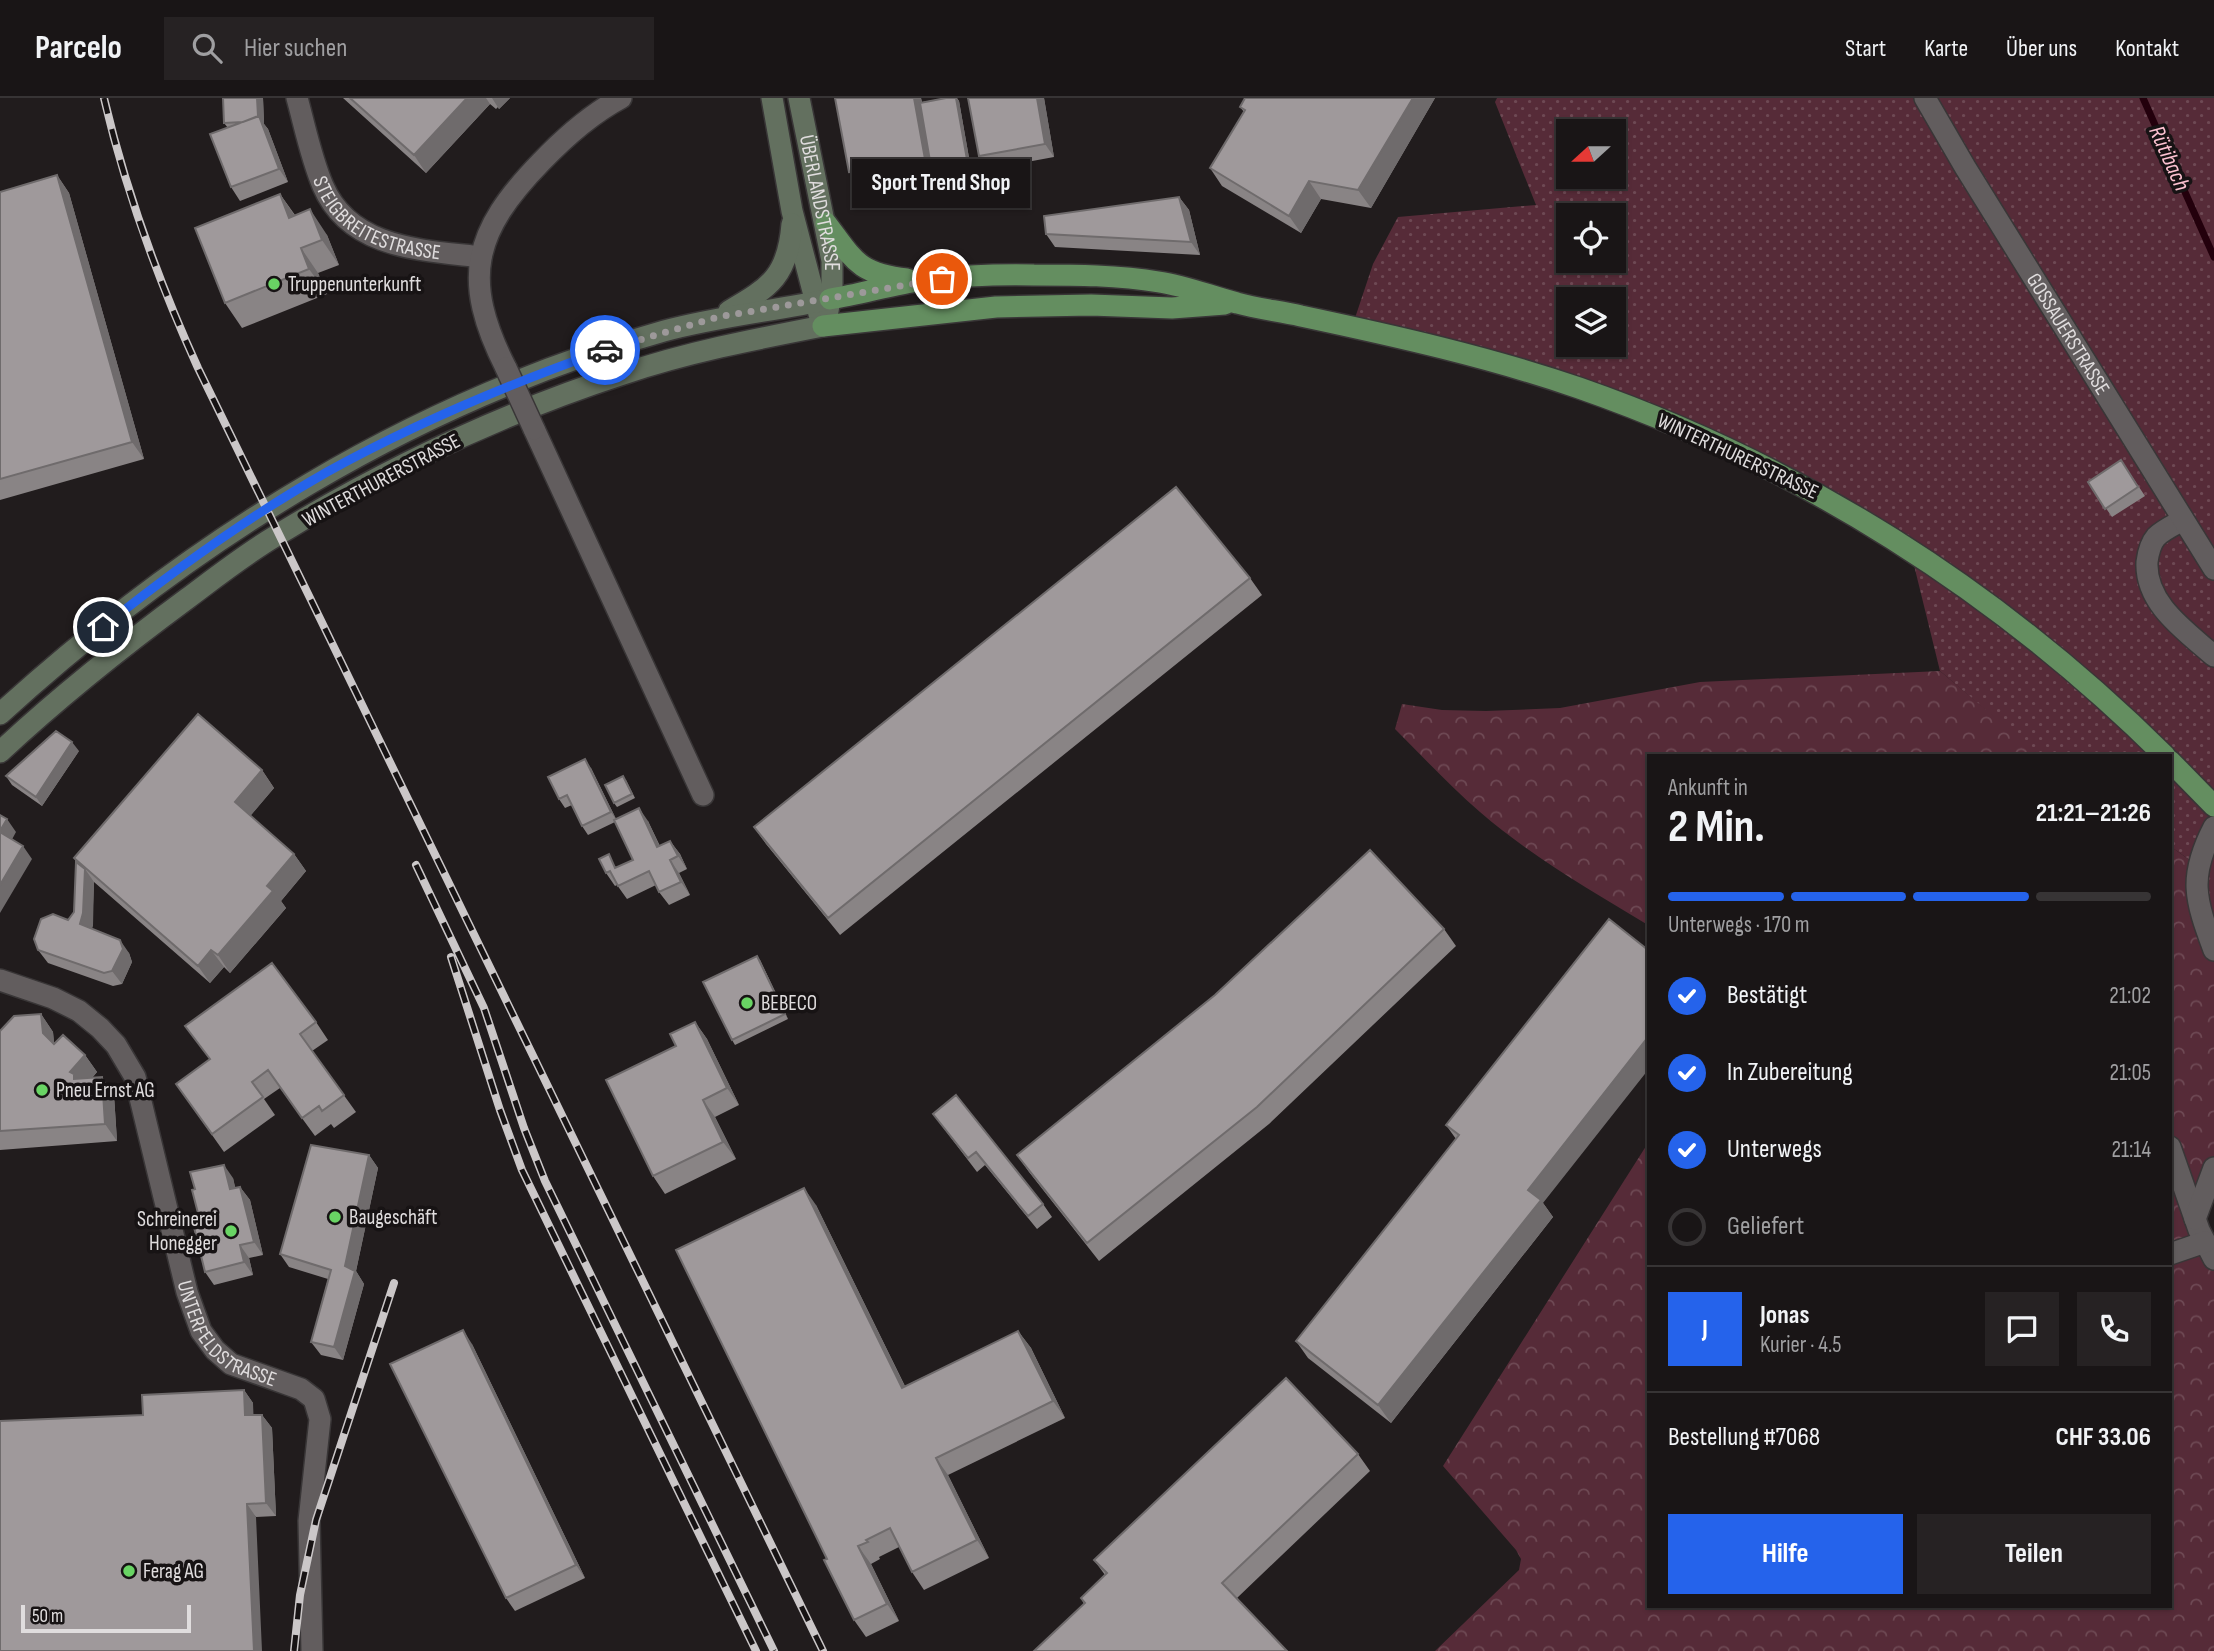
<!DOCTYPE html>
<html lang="de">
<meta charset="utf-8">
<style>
body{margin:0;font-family:"Sofia Sans Condensed",sans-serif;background:#262223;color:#f1f3f6;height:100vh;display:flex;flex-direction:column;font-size:26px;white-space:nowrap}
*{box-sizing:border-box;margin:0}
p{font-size:23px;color:#9f9fa1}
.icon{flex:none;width:38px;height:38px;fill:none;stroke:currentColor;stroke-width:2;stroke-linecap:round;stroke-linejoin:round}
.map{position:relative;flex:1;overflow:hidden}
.sheet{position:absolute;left:1647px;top:656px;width:525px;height:854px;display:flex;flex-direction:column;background:#191516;border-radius:0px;box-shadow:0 2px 5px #0004,0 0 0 2px #373435}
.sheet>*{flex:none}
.needle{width:46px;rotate:249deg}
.tools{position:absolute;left:1556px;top:21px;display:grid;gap:14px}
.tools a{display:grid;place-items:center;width:70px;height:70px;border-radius:0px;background:#191516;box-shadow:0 2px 5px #0004,0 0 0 2px #373435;font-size:35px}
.scale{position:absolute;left:21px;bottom:18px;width:170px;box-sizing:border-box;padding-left:7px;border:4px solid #e0ddde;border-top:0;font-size:19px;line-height:24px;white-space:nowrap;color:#e0ddde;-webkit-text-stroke:5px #171314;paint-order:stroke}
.pin{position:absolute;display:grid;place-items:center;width:60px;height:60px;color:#fff;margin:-30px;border:4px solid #fff;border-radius:50%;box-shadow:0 2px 7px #0007}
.courier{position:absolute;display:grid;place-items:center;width:70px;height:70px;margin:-35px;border:5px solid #2563eb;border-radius:50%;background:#fff;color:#222;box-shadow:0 2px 9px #0007}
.bubble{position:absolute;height:49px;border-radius:0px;background:#191516;box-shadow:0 2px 5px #0004,0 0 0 2px #373435;font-size:23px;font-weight:700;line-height:49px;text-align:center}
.overview em{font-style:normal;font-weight:700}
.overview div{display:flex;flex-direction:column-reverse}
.overview{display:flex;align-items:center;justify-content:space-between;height:119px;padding:0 21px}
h1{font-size:46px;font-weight:700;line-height:52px}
.bar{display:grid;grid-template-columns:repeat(4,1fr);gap:10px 7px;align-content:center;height:84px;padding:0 21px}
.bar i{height:9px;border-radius:5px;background:#373435}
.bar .current{background:#2563eb}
.bar p{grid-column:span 4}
.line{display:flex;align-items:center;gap:18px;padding:0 21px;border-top:2px solid #373435}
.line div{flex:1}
.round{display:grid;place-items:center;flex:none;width:74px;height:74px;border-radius:0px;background:#262223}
ol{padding:0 21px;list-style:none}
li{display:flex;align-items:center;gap:21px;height:77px}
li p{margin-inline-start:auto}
li .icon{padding:7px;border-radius:50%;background:#2563eb;color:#fff;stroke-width:4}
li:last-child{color:#9f9fa1}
li i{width:38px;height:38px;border:4px solid #373435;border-radius:50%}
.cta{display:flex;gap:14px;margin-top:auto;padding:14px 21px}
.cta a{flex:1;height:80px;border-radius:0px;background:#2563eb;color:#fff;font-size:28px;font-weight:700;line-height:80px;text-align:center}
.cta a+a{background:#262223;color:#f1f3f6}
header{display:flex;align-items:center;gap:42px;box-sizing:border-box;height:98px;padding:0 35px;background:#191516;border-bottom:2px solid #373435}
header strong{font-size:33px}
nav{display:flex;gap:38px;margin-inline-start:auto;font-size:24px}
.search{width:490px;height:63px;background:#262223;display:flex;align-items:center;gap:18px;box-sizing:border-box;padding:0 24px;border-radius:0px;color:#9f9fa1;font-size:26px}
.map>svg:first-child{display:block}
.grass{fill:url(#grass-dots);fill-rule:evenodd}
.forest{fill:url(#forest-crowns)}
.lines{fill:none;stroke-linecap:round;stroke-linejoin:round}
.stream{stroke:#23000c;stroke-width:7}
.minor-casing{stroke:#393637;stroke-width:24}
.tertiary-casing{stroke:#393637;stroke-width:24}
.secondary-casing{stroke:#393637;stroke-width:24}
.trunk-casing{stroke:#393637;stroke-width:24}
.minor{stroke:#625d5e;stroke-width:21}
.tertiary{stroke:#625d5e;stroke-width:21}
.secondary{stroke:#63705f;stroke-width:21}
.trunk{stroke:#648e60;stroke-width:21}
.rail-casing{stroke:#cbc7c8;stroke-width:8}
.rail{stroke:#171314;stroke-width:5;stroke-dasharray:16;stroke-linecap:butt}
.minor-bridge-casing{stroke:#393637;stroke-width:24;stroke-linecap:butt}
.minor-bridge{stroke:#625d5e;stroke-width:21}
.wall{fill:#898485}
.shaded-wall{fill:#6f6b6c}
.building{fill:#9f999b;stroke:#6f6b6c;stroke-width:2}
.done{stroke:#9d999a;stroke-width:7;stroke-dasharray:0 12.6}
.route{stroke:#2563eb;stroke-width:9}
.poi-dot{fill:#69d464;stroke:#171314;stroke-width:2.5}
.labels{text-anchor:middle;stroke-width:7;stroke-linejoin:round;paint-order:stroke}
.street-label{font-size:21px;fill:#e0ddde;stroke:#171314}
.poi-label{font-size:21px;fill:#e0ddde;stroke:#171314;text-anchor:start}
.water-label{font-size:23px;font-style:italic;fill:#fdc2d1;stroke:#171314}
</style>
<header>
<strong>Parcelo</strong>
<div class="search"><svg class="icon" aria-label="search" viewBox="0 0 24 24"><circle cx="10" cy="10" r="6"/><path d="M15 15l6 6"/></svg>Hier suchen</div>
<nav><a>Start</a><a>Karte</a><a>Über uns</a><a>Kontakt</a></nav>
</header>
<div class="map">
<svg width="2214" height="1553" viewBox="0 0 2214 1553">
<defs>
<pattern id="grass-dots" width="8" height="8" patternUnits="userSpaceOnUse" patternTransform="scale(1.75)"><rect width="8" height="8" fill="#562b38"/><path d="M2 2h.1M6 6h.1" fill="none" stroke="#6e4954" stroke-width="1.8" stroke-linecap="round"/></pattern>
<pattern id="forest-crowns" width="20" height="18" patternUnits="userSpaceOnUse" patternTransform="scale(1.75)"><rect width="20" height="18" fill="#562b38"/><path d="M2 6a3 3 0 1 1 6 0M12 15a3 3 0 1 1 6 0" fill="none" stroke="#6e4954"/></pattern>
</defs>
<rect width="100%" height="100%" fill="#211c1d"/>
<path class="grass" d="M1497,0h717v852l-16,-84 -28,-20v-90h-129l-11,-8 -90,-77 -30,-122 -230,-122 -328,-100 21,-63 25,-47 138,-12 -41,-103zM1568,33h46v46h-46zM1568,117h46v46h-46zM1568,201h46v46h-46z"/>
<path class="forest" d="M1940,573l101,85h-393v169c-58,-35 -117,-69 -168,-113 -30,-26 -57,-55 -85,-83l7,-25 40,6 44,1 74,-3 140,-26z
M2170,748l28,20 16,84v218l-19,51 19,40v392h-779l84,-81 2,-11 -5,-9 -73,-84 205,-323v463h522z"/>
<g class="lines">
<path class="stream" d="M2143,0l71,159"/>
<defs>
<g id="minor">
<path id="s1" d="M297,0c8,29 14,60 26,88 27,63 99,64 158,71"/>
<path d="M506,270c-45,-89 -33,-136 35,-206 24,-25 50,-48 80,-64"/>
<path d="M534,331l169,366"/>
<path d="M2183,422c-9,5 -20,10 -27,17 -6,7 -8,17 -9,25 -2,42 39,69 67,94"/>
<path d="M2214,729c-26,50 -19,72 0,123"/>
<path id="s2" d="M0,882l53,18 26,13 21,17 16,17 19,32 52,215 14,39 14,19 16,14 70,25 13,10 6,20 -11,102 3,130"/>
<path d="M2170,1049l29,83 15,29"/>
<path d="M2195,1121l19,-51"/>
<path d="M2170,1156l35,-12"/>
</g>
<g id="tertiary">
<path id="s3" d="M1925,0l40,69 249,402"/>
</g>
<g id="secondary">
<path d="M772,0l20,113 27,103"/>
<path id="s4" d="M799,0l33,163v26l-4,24"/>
<path d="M729,213c42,-24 59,-36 63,-87"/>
<path d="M0,616c191,-174 414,-313 664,-383 55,-15 111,-20 166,-32"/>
<path d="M0,654c59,-55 123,-106 188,-154 28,-21 56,-43 86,-61 109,-67 226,-123 349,-163 65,-22 133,-35 200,-48"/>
</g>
<path id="trunk" d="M826,125c28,37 32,51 81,56
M830,201c32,-5 63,-15 94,-19 36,-4 73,-6 110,-5 41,0 84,0 125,7 27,4 51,14 78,21 21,6 43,8 64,13 94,20 188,41 278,72 221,77 420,203 586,368
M823,228l173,-19 95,-2 81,3 53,-4
M2170,663l44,45"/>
</defs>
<use href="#minor" class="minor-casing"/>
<use href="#tertiary" class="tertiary-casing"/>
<use href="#secondary" class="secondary-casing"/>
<use href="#trunk" class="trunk-casing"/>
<use href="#minor" class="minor"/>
<use href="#tertiary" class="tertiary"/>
<use href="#secondary" class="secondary"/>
<use href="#trunk" class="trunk"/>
<defs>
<path id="rail" d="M104,0c22,94 54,182 94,270l625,1283
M416,767l68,143 40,120 21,53 229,470
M451,859l49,153 22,60 234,481
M294,1553l6,-56 16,-75 78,-237"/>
</defs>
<use href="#rail" class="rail-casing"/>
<use href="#rail" class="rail"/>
<defs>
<path id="minor-bridge" d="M506,270l28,61"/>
</defs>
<use href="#minor-bridge" class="minor-bridge-casing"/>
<use href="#minor-bridge" class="minor-bridge"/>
</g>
<path class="wall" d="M223,0h40l1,26 4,5 20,53 -48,19 -9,-14 -3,-59 -4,-5z
M343,0h167l-11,11 -1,-2 -2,2 -6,-5 -64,69z
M835,0h86l1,4 24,-4h11l2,3 12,68 -9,11 -14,2 -14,-10 -76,14 -9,-14z
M968,0h76l10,59 -66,12 -9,-13z
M1435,0l-64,110 -50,-9 -20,34 -79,-47 -12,-18 34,-56 -4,-5z
M57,77l12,18 75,266 -144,41v-308z
M280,96l15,21 32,20 12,30 -21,8 9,21 -85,34 -17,-25z
M1179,99l10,13 11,45 -145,-8 -9,-13z
M2127,371l18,27 -33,21 -24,-35z
M1250,480l12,17 -422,340 -74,-91 -12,-17z
M79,653l-37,55 -30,-21 -6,-9z
M591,670l25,51 32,2 12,25 10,-5 10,13 7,15 -8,4 11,22 -21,10 -10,-13 -3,-7 -29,14 -10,-14 -2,1 -9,-13 27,-13 -18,-38 -27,13 -6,-9 -10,-21 -7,3 -6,-9z
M262,672l12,18 -24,28 44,38 12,17 -25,30 5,7 -56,65 -6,-6 -14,16 -116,-101 -2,47 37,24 3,9 -10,22 -9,2 -65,-23 -10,-13 30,-30 6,-8 2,-50 -2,-4z
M626,682l9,18 -18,9 -3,-4z
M1444,831l12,17 -187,178 -170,137 -70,-89 -12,-17z
M760,862l28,59 -53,26 -3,-5z
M41,916l12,18 1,12 31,11 12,17 -5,6 10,-1 12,18 3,46 -117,9v-119z
M316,924l12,18 -16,11 44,61 -22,16 -3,-4 -16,12 -35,-48 -16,11 11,16 -51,37 -48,-68z
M695,924l12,17 32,66 -24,12 21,42 -71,35 -12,-18 23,-130z
M933,1016l110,90 9,13 -15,12 -52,-64 -8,7z
M1446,1027l97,78 10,14 -162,206 -83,-65 -12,-17 160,-202z
M369,1057l9,13 -22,103 8,13 -21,76 -22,-5 -10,-13 17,-63 -39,-12 -9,-13z
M233,1080l2,10 5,-1 10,13 13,55 -14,3 4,17 -39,10 -9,-13 -6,-55z
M816,1107l89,181 113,-55 13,17 34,70 -117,57 41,83 -65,32 -12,-18 -13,-25 -20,10 1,2 -9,5 28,57 -33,16 -12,-17 -27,-61z
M472,1246l113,234 -70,33 -9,-13z
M244,1292l9,13v12h9l10,13 4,88 -20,1 -113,-102z
M1358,1356l12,17 -133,127 -153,6 -3,-6 24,-23 -11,-15z"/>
<path class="shaded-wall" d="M257,0h6l1,26 4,5 20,53 -9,-13 -20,-48z
M467,0h19l4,6 -64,69 -12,-18z
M492,0h18l-11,11z
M914,0h7l13,71 -3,-2 3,5 -9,-13z
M956,0l3,3 12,68 -9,11 -3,-4z
M1037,0h7l10,59 -9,-13z
M1413,0h22l-64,110 -13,-18z
M57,77l12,18 75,266 -12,-17z
M1309,83l12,18 -20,34 -12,-17z
M280,96l17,25 -8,-1z
M1179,99l10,13 11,45 -9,-13z
M310,111l17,26 12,30 -17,-25z
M301,150l17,25 9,21 -18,-25z
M72,644l7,9 -37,55 -6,-9z
M585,661l6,9 26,53 -6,-9z
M262,672l12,18 -27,32 -12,-18z
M639,710l9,13 18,39 -9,-13z
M7,721l9,13 -7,13 -9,-12v-2z
M670,743l10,13 7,15 -9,-13z
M23,748l9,13 -32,54v-28z
M294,756l12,17 -25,30 5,7 -56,65 -12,-18 49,-69z
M670,762l9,13 11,22 -9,-13z
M85,771l9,13 -1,44 -4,11 -9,-13z
M120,842l9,13 3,9 -10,22 -10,-13z
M211,852l13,17 -14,16 -12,-17z
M757,858l3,4 28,59 -3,-5z
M41,916l12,18 2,19 -12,-18z
M695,924l12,17 32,66 -12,-17z
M1648,939v33l-105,133 10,14 -162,206 -13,-18 150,-215z
M85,957l12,17 -14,16 -9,-9 -4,-7z
M102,979l12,18 3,46 -12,-17z
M703,1002l12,17 21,42 -13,-17z
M369,1057l9,13 -22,103 8,13 -21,76 -9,-13 11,-81z
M224,1067l9,13 6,24 -9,-13z
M240,1089l10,13 13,55 -9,-13z
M804,1090l12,17 98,200 -12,-17z
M240,1147l9,13 4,17 -9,-13z
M463,1232l9,14 113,234 -9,-13z
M1018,1233l13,17 34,70 -12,-17z
M244,1292l9,13 1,25 -9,-13z
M262,1317l10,13 4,88 -10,-13z
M936,1360l12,17 41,83 -12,-18z
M247,1406l9,13 6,134h-8z
M858,1448l13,18 28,57 -12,-17z"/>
<path class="building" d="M223,0h34l1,18 -15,6 -19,1z
M350,0h117l-53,57z
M835,0h79l11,61 -76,13z
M946,0h10l12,67 -9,11 -14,2 -14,-11 -11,-64z
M968,0h69l8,46 -66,12z
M1245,0h168l-55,92 -49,-9 -20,35 -79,-48 35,-58 -5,-3z
M259,18l20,53 -48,18 -21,-53z
M57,77l75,267 -132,37v-287z
M280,96l9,24 21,-9 12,31 -21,8 8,21 -84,34 -30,-75z
M1179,99l12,45 -145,-8 -2,-18z
M2121,362l17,27 -33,22 -17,-27z
M1176,389l74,91 -422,340 -74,-91z
M198,616l64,56 -27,32 59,52 -27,32 6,5 -55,64 -7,-5 -13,16 -124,-108z
M56,633l16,11 -36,55 -30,-21z
M585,661l26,53 -29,14 -15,-31 -8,4 -11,-22z
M623,678l9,18 -18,9 -9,-18z
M639,710l18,39 13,-6 8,15 -8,4 11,22 -22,10 -10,-21 -31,15 -8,-15 -4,2 -7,-14 10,-5 6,14 18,-8 -19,-40z
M0,717l7,4 -7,12z
M0,734l23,14 -23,39z
M1370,752l74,79 -187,178 -170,136 -70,-88 198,-160z
M76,764l9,7 -2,44 -3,11 40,16 3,9 -11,22 -8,2 -66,-23 -4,-11 7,-20 12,-5 15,6 6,-8z
M1609,821l39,31v87l-120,153 13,10 -163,205 -82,-64 163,-206 -13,-10z
M757,858l28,58 -53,26 -29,-58z
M272,865l44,59 -16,12 44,61 -22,16 -3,-5 -17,12 -34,-48 -16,12 11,15 -51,37 -36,-50 34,-25 -25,-33z
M41,916l2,19 11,11 9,-9 22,20 -15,17 4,2v5l28,-2 3,47 -105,7v-100l14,-15z
M695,924l32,66 -24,12 20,42 -70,34 -47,-96 70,-34 -6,-12z
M956,997l87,109 -15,12 -52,-64 -8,6 -35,-44z
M311,1047l58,10 -24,111 10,5 -21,76 -23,-5 20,-72 -51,-16z
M224,1067l6,24 10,-2 14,55 -14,3 4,17 -39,10 -13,-53 7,-2 -7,-27 3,-1 -5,-17z
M804,1090l98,200 116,-57 35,70 -117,57 41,82 -65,32 -22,-44 -24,12 2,2 -10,4 29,58 -33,16 -30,-60 3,-1 -151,-309z
M463,1232l113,235 -70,33 -116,-234z
M1286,1280l72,76 -136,129 65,68h-253l51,-48 -4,-5 26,-25 -13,-13z
M244,1292l1,25h17l4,88 -19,1 7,147h-254v-230l143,-6 -1,-20z"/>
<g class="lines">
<path class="done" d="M605,252l113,-33 224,-38"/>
<path class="route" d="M103,529c71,-57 145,-110 224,-155 89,-49 182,-88 278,-122"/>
</g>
<g class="poi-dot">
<circle cx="274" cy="186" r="7"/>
<circle cx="747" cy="905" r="7"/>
<circle cx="42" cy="992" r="7"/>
<circle cx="335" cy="1119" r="7"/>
<circle cx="231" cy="1133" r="7"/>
<circle cx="129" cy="1473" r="7"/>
</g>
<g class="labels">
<g class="street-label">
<text dy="7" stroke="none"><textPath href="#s4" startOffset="107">ÜBERLANDSTRASSE</textPath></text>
<text dy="7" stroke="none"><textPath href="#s1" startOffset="158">STEIGBREITESTRASSE</textPath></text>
<text dy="7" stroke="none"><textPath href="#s3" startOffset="276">GOSSAUERSTRASSE</textPath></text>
<text transform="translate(1738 358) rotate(25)" y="7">WINTERTHURERSTRASSE</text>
<text transform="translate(381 382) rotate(-28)" y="7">WINTERTHURERSTRASSE</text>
<text dy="7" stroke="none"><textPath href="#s2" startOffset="455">UNTERFELDSTRASSE</textPath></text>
</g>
<g class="poi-label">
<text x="288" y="193">Truppenunterkunft</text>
<text x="761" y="912">BEBECO</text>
<text x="56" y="999">Pneu Ernst AG</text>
<text x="349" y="1126">Baugeschäft</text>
<text x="217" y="1128" text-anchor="end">Schreinerei<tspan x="217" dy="24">Honegger</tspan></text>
<text x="143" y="1480">Ferag AG</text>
</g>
<g class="water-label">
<text transform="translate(2170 60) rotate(66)" y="8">Rütibach</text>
</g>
</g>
</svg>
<div class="tools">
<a><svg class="needle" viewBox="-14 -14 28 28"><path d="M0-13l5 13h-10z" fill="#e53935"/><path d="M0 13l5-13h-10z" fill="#9f9fa1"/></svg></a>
<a><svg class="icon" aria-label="locate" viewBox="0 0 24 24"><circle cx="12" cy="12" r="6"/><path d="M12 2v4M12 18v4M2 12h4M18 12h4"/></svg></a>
<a><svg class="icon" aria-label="layers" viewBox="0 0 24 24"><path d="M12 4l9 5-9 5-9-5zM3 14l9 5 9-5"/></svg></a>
</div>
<div class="scale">50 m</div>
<div class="pin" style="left:942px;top:181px;background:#ea580c"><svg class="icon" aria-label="bag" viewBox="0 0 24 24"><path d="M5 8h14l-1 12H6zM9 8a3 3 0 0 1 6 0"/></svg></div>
<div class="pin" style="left:103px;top:529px;background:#1f2937"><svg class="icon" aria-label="home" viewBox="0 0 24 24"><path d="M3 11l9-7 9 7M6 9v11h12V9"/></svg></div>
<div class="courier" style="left:605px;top:252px"><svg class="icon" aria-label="car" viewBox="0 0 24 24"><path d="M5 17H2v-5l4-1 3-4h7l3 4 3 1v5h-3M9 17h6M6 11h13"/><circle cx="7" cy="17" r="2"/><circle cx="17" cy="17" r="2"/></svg></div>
<div class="bubble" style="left:852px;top:61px;width:178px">Sport Trend Shop</div>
<section class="sheet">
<div class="overview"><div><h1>2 Min.</h1><p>Ankunft in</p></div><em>21:21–21:26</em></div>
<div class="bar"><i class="current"></i><i class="current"></i><i class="current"></i><i></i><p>Unterwegs · 170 m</p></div>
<ol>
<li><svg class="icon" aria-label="check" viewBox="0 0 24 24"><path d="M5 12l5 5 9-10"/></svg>Bestätigt<p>21:02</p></li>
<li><svg class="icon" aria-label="check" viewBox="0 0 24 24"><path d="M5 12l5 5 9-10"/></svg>In Zubereitung<p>21:05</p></li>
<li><svg class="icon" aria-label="check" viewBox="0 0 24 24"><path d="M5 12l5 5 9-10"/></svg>Unterwegs<p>21:14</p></li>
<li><i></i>Geliefert</li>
</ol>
<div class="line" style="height:126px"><b class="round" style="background:#2563eb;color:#fff">J</b><div><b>Jonas</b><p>Kurier · 4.5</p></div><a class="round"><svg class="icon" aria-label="chat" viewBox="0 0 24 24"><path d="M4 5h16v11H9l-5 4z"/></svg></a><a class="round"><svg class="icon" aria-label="phone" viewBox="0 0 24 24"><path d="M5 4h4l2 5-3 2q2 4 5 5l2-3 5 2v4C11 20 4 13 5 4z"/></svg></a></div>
<div class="line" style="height:91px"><div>Bestellung #7068</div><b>CHF 33.06</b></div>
<div class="cta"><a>Hilfe</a><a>Teilen</a></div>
</section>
</div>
